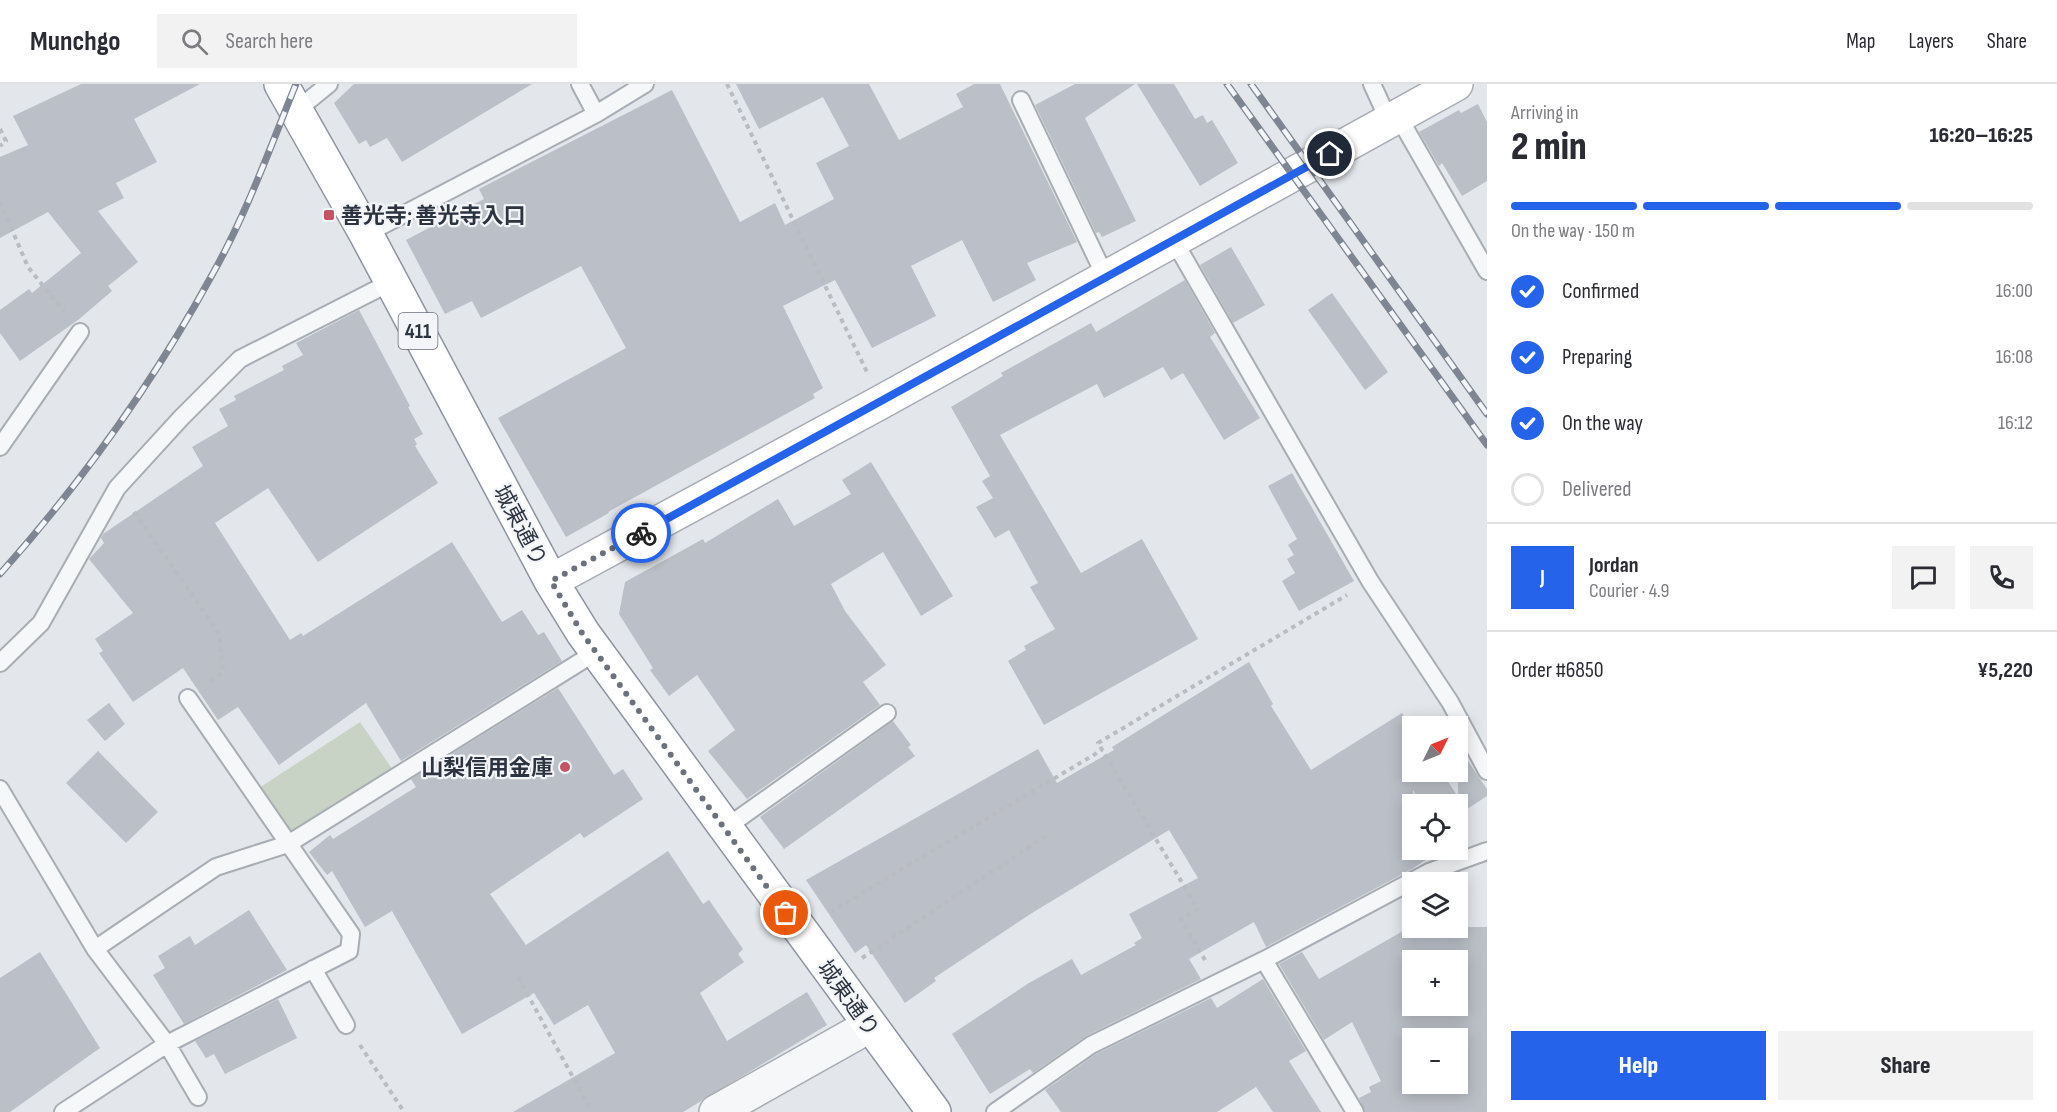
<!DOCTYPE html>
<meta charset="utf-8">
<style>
body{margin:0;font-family:"Sofia Sans Condensed","Noto Sans JP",sans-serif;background:#f2f2f3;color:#2b2b33;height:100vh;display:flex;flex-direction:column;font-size:22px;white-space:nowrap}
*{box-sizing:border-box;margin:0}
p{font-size:20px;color:#7c7c81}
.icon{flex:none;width:33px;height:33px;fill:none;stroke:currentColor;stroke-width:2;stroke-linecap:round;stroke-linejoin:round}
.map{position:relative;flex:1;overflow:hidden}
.side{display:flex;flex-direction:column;background:#fff;width:570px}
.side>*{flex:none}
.needle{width:39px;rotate:47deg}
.controls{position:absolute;left:1402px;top:632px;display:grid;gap:12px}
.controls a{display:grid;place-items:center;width:66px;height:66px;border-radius:0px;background:#fff;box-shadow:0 3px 15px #0003;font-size:30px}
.pin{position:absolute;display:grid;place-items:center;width:51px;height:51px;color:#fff;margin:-26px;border:3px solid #fff;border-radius:50%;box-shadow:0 2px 6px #0007}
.courier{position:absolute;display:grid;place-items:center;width:60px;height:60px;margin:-30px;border:4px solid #2563eb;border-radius:50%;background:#fff;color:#222;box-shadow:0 2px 8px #0007}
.headline em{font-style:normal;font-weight:800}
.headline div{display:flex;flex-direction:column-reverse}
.headline{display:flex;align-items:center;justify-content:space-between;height:102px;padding:0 24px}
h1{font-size:39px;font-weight:800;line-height:45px}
.bar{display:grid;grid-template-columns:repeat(4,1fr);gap:9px 6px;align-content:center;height:72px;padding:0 24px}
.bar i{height:8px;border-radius:4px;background:#e1e1e2}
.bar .current{background:#2563eb}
.bar p{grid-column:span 4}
.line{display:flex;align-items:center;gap:15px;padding:0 24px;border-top:2px solid #e1e1e2}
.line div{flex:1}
.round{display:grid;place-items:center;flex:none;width:63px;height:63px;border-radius:0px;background:#f2f2f3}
ol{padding:0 24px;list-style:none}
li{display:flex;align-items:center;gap:18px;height:66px}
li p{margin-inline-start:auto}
li .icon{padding:6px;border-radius:50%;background:#2563eb;color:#fff;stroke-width:4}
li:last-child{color:#7c7c81}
li i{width:33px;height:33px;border:3px solid #e1e1e2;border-radius:50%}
.primary-button{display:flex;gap:12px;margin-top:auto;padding:12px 24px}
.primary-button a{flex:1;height:69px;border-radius:0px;background:#2563eb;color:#fff;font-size:24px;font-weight:800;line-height:69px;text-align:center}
.primary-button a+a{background:#f2f2f3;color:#2b2b33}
header{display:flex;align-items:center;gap:36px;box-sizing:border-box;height:84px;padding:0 30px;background:#fff;border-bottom:2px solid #e1e1e2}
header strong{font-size:28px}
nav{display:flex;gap:33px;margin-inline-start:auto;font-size:21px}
.search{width:420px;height:54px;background:#f2f2f3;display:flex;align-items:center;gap:15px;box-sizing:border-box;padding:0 21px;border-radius:0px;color:#7c7c81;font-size:22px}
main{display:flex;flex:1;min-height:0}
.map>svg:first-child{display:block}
.green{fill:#c9d3c5}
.building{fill:#bbbfc7;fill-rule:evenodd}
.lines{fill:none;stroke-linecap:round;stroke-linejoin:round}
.lane-casing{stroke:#a8adb4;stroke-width:20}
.street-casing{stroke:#a8adb4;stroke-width:36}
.secondary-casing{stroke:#a8adb4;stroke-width:36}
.highway-casing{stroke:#8c94a0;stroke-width:36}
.path{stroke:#b9bcc2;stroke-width:4;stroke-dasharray:4.5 4.5;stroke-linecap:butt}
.lane{stroke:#f6f7f9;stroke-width:16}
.street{stroke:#f6f7f9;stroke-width:33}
.secondary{stroke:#fff;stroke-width:33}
.highway{stroke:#fff;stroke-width:33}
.rail-casing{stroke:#7e8693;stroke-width:7}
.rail{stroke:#f3f5f8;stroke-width:4.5;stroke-dasharray:14;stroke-linecap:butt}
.done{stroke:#6c727c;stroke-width:6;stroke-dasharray:0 10.8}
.route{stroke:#2563eb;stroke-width:8}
.poi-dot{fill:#c45365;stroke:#f3f5f8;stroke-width:2}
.labels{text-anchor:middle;stroke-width:4.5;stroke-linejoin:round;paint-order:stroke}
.shield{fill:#f3f5f8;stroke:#686e78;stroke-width:1.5}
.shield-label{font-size:21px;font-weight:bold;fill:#2c3441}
.poi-label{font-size:22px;font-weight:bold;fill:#2c3441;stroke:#f3f5f8;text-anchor:start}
.street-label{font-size:22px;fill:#2c3441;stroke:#f3f5f8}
</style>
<header>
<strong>Munchgo</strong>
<div class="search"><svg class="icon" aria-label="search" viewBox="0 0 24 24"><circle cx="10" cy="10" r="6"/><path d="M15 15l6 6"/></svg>Search here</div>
<nav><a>Map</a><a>Layers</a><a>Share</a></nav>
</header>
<main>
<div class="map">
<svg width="1487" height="1028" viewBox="0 0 1487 1028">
<rect width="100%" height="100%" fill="#e3e6ea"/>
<path class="green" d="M360,638l37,54 -109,68 -35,-52z"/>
<path class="building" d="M81,0h119l-66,35 23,43 -41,21 8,15 -26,13 40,51 -30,24 4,5 -34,29 -58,41 -20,-28v-23l29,-21 3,4 49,-40 -33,-41 -48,26v-81l28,-12 -15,-29z
M354,0h178l-130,78 -15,-24 -17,9 -4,-7 -7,4 -25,-41z
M736,0h133l30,56 64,-33 -7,-13 18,-10h26l77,158 -50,21 9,17 -43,22 -31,-62 -51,26 25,50 -64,32 -37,-68 -52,26 40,82 -10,6 2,4 -207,114 1,1 -43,24 -68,-119 128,-70 -45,-82 -100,52 -9,-17 -27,13 -39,-74 78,-41 -5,-10 193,-99 68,132 35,-19 10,22 49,-26 -18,-36 33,-17 -26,-49 -64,32z
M1075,0h60l-50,34 51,103 -34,16 -3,-5 -3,1 -61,-128z
M1137,0h37l21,35 8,-4 4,8 5,-3 26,43 -38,23z
M1478,20l9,18v59l-25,15 -20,-33 -3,3 -20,-34 40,-22 2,3z
M1231,163l34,58 -32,18 -33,-58z
M1185,196l30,53 -5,4 50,81 -36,22 -41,-67 -12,7 -8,-13 -59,31 -7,-14 -97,51 81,138 61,-34 56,100 -154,86 -36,-64 18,-11 -2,-4 31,-17 -25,-42 8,-4 -29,-53 -14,8 -19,-31 17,-9 -11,-17 8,-5 -39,-69 52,-31 -2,-3 90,-50 5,9z
M1332,209l56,79 -23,18 -57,-80z
M359,226l51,96 -2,1 15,27 -9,5 3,5 -2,2 23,37 -120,79 -50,-74 -53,35 75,117 11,-7 2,3 149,-94 50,80 20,-12 16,25 6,-3 18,29 -161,100 -35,-58 -87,62 -41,-58 -20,13 -35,-52 -50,34 -34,-49 4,-2 -8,-12 38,-26 -44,-54 15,-16 -3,-5 2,-4 100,-68 -11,-19 36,-21 -9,-17 17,-9 -2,-4 50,-26 -2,-4 21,-11 -7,-12z
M871,378l82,134 -32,20 -38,-64 -52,32 14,27 41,54 -23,17 17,23 -133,94 -39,-48 27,-21 -38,-55 -28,21 -19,-26 3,-2 -34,-54 6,-32 78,-43 2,4 73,-44 16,27 57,-32 -9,-14z
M1292,389l62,108 -55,30 -17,-30 13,-8 -8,-14 7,-4 -6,-10 9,-6 -29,-53z
M1249,578l24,42 -2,2 40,64 91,-57 11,17v41h28l17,26v-51l29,43v7l-29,19v-11h-37l-8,-14v54l-8,5h37l-30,20 -146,78 -12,-25 -65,37 12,20 -115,57 -53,37 -3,-4 -40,25 -38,-60 77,-51 43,-24 9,16 55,-30 -2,-2 8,-5 -13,-24 69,-36 -29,-48 -137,83 -98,65 2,3 -31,22 -39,-58 -11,8 -49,-73 232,-131 19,34 57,-33 -2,-3z
M558,604l56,87 9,-6 20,30 -59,39 -4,-5 -90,61 36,51 142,-94 35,53 6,-4 34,49 -5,5 6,8 -44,31 27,48 80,-49 20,33 -144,87h-170l102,-59 -27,-48 -34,20 -20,-32 -72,41 -70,-123 -27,16 -33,-56 -5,4 -18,-23 21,-17 3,4 83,-52 -5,-8z
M109,619l16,21 -20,17 -18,-21z
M893,637l18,24 -3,2 7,9 -131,93 -24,-32z
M98,667l60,61 -32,31 -60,-60z
M249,826l38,60 -103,54 -31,-49 12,-7 -7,-12 32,-20 5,9z
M1410,843h77v185h-122l-6,-14 12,-6 -2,-5 12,-6 -29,-59 -28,18 -45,-76 23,-12 17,27zM1413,876h45v45h-45zM1413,954h45v45h-45z
M40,868l60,96 -90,64h-10v-134z
M1263,895l43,72 -17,10 32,51h-48l-17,-25 -39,25h-156l-16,-22 51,-36 115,-56 6,10z
M278,915l19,39 -72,36 -11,-20 -8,4 -11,-17z"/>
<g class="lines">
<defs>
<path id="lane" d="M580,0l16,30
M1372,0l17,37
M1021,16l85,178
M297,26l32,-26
M1398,32l89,155
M366,150l230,-120 49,-30
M1173,155l197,342 80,121 37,69
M0,363l80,-115
M0,579l41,-40 76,-135 64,-70 59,-59 151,-77
M0,705l95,160 72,95 31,53
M724,745l163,-116
M95,865l121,-82 72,-23 308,-192
M1264,876l165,-88 58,-21
M313,885l33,56
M63,1028l104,-68 182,-93 2,-17 -163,-236
M995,1028l96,-67 173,-85 91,152"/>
<path id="street" d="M716,1028l153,-86"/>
<path id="secondary" d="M551,497l330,-179 575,-318"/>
<path id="highway" d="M281,0l85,150 185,347 32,52 351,479"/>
</defs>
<use href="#lane" class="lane-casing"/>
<use href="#street" class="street-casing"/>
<use href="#secondary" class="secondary-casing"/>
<use href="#highway" class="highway-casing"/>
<path class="path" d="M727,0l140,288
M0,45l6,12 -6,5
M0,118l28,65 36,45
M134,428l85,121 4,39 -15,11
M830,828l272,-162
M862,874l187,-124
M1205,876l-24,-41 17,-10 -100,-166 249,-148
M518,893l74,135
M360,961l44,67"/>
<use href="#lane" class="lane"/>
<use href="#street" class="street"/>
<use href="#secondary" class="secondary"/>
<use href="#highway" class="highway"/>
<defs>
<path id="rail" d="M1227,0l260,361
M1251,0l236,330
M0,490c82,-92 153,-191 212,-299 34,-60 58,-127 84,-191"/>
</defs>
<use href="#rail" class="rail-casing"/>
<use href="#rail" class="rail"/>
</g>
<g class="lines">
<path class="done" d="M641,449l-90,48 31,52 204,280"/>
<path class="route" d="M641,449l689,-379"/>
</g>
<g class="poi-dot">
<rect x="323" y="125" width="12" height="12" rx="3"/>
<circle cx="565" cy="683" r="6"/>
</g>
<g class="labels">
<rect class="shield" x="398.5" y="229" width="39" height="36" rx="4.5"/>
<g class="shield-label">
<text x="418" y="254">411</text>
</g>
<g class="poi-label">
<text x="341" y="139">善光寺; 善光寺入口</text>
<text x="553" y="691" text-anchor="end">山梨信用金庫</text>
</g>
<g class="street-label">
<text transform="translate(521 441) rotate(62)" y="8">城東通り</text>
<text transform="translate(849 914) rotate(54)" y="8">城東通り</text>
</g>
</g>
</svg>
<div class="controls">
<a><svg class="needle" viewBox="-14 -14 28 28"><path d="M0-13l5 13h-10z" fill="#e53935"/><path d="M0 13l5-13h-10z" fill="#7c7c81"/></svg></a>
<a><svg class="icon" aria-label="locate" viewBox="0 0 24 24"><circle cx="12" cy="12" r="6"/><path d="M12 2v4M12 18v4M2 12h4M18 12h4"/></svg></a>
<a><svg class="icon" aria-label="layers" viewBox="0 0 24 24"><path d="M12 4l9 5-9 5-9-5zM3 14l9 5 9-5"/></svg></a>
<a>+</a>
<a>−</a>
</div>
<div class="pin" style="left:786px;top:829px;background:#ea580c"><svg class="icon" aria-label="bag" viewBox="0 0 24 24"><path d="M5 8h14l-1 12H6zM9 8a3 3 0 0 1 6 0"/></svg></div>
<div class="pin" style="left:1330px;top:70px;background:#1f2937"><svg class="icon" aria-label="home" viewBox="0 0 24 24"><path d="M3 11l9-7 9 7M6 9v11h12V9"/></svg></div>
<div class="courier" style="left:641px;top:449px"><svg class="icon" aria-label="bike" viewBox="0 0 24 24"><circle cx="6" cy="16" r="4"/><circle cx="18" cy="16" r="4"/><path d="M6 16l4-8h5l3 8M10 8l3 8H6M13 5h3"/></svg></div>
</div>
<section class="side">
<div class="headline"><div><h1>2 min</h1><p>Arriving in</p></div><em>16:20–16:25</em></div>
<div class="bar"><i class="current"></i><i class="current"></i><i class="current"></i><i></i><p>On the way · 150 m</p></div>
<ol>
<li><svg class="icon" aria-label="check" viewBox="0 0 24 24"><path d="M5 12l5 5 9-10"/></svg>Confirmed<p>16:00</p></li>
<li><svg class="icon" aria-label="check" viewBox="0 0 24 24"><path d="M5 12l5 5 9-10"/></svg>Preparing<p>16:08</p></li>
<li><svg class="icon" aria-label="check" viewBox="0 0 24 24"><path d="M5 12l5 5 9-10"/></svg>On the way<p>16:12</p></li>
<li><i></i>Delivered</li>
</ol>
<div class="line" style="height:108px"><b class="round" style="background:#2563eb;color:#fff">J</b><div><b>Jordan</b><p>Courier · 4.9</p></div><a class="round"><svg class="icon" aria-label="chat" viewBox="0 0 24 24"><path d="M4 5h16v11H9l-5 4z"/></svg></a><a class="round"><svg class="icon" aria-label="phone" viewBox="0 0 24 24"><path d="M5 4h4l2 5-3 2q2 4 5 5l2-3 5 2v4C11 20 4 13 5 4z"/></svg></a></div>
<div class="line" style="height:78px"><div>Order #6850</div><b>¥5,220</b></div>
<div class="primary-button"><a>Help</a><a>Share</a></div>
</section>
</main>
